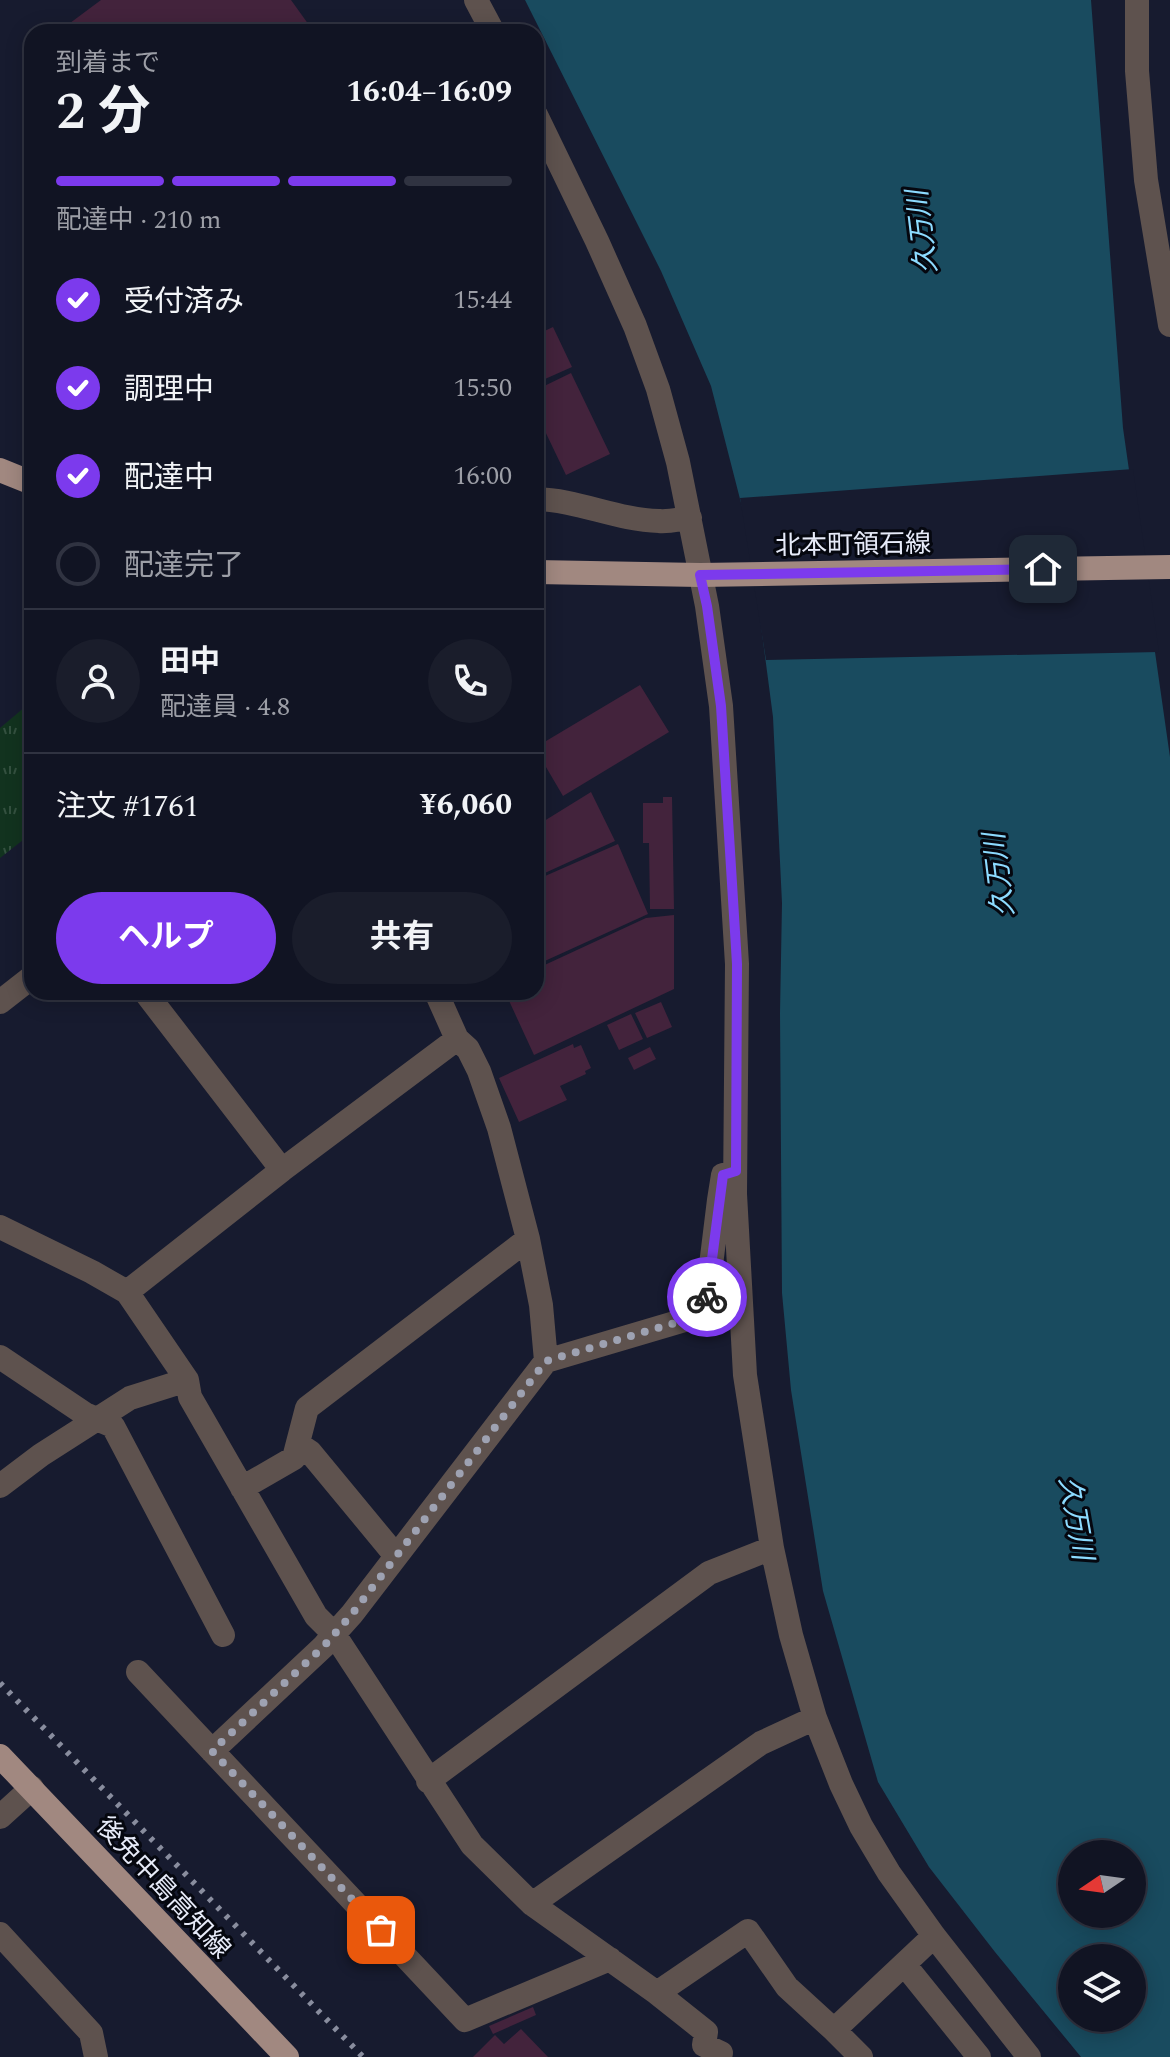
<!DOCTYPE html>
<html lang="ja">
<meta charset="utf-8">
<style>
body{margin:0;font-family:Spectral,"Noto Sans JP",serif;background:#1a1d2b;color:#f1f3f6;height:100vh;display:flex;flex-direction:column;font-size:30px;white-space:nowrap}
*{box-sizing:border-box;margin:0}
p{font-size:26px;color:#9c9ea6}
.icon{flex:none;width:44px;height:44px;fill:none;stroke:currentColor;stroke-width:2;stroke-linecap:round;stroke-linejoin:round}
.map{position:relative;flex:1;overflow:hidden}
.panel{position:absolute;left:24px;top:24px;width:520px;height:976px;display:flex;flex-direction:column;background:#111423;border-radius:24px;box-shadow:0 4px 20px #0003,0 0 0 2px #303341}
.panel>*{flex:none}
.needle{width:52px;rotate:257deg}
.buttons{position:absolute;left:1058px;top:1840px;display:grid;gap:16px}
.buttons a{display:grid;place-items:center;width:88px;height:88px;border-radius:50%;background:#111423;box-shadow:0 4px 20px #0003,0 0 0 2px #303341;font-size:40px}
.pin{position:absolute;display:grid;place-items:center;width:68px;height:68px;color:#fff;margin:-34px;border-radius:16px;box-shadow:0 4px 12px #0006}
.courier{position:absolute;display:grid;place-items:center;width:80px;height:80px;margin:-40px;border:6px solid #7c3aed;border-radius:50%;background:#fff;color:#222;box-shadow:0 2px 10px #0007}
.head em{font-style:normal;font-weight:700}
.head div{display:flex;flex-direction:column-reverse}
.head{display:flex;align-items:center;justify-content:space-between;height:136px;padding:0 32px}
h1{font-size:52px;font-weight:700;line-height:60px}
.bar{display:grid;grid-template-columns:repeat(4,1fr);gap:12px 8px;align-content:center;height:96px;padding:0 32px}
.bar i{height:10px;border-radius:6px;background:#303341}
.bar .active{background:#7c3aed}
.bar p{grid-column:span 4}
.line{display:flex;align-items:center;gap:20px;padding:0 32px;border-top:2px solid #303341}
.line div{flex:1}
.round{display:grid;place-items:center;flex:none;width:84px;height:84px;border-radius:42px;background:#1a1d2b}
ol{padding:0 32px;list-style:none}
li{display:flex;align-items:center;gap:24px;height:88px}
li p{margin-inline-start:auto}
li .icon{padding:8px;border-radius:50%;background:#7c3aed;color:#fff;stroke-width:4}
li:last-child{color:#9c9ea6}
li i{width:44px;height:44px;border:4px solid #303341;border-radius:50%}
.action{display:flex;gap:16px;margin-top:auto;padding:16px 32px}
.action a{flex:1;height:92px;border-radius:48px;background:#7c3aed;color:#fff;font-size:32px;font-weight:700;line-height:92px;text-align:center}
.action a+a{background:#1a1d2b;color:#f1f3f6}
.map>svg:first-child{display:block}
.grass{fill:url(#grass-tufts)}
.water{fill:#194b5f;fill-rule:evenodd}
.pier{fill:#171b2f}
.building{fill:#43233c}
.lines{fill:none;stroke-linecap:round;stroke-linejoin:round}
.minor{stroke:#5e524e;stroke-width:24}
.major{stroke:#a18880;stroke-width:24}
.rail{stroke:#898d9e;stroke-width:6;stroke-dasharray:4 8;stroke-linecap:butt}
.done{stroke:#9ea2b2;stroke-width:8;stroke-dasharray:0 14.4}
.route{stroke:#7c3aed;stroke-width:10}
.labels{text-anchor:middle;stroke-width:6;stroke-linejoin:round;paint-order:stroke}
.street-label{font-size:26px;fill:#e7ebf9;stroke:#05070f}
.water-label{font-size:28px;font-style:italic;fill:#8cdbff;stroke:#05070f}
</style>
<div class="map">
<svg width="1170" height="2057" viewBox="0 0 1170 2057">
<defs>
<pattern id="grass-tufts" width="24" height="20" patternUnits="userSpaceOnUse" patternTransform="scale(2)"><rect width="24" height="20" fill="#12331f"/><path d="M3 7l-1-3M5 7V3M7 7l1-3M15 17l-1-3M17 17v-4M19 17l1-3" fill="none" stroke="#345140"/></pattern>
</defs>
<rect width="100%" height="100%" fill="#171b2f"/>
<path class="grass" d="M32,701v132l-32,25v-130z"/>
<path class="water" d="M525,0h566l32,428 47,329v1300h-89l-86,-105 -66,-85 -51,-85 -55,-191 -32,-201 -9,-97 -2,-280 2,-110 -9,-186 -24,-183 -38,-148 -50,-115zM1072,1854h60v60h-60zM1072,1958h60v60h-60z"/>
<path class="pier" d="M1133,469l26,183 -393,8 -26,-162z"/>
<path class="building" d="M101,0h190l23,32h-256z
M553,327l19,40 -36,16v-48z
M571,373l39,81 -44,21 -23,-48 -7,4v-41z
M640,685l29,47 -106,64 -27,-46v-3z
M591,792l24,49 -79,36v-51z
M663,797h9l2,112h-24l-1,-66h-6v-40h20z
M618,844l30,70 -112,51v-85z
M674,915v74l-140,66 -29,-63h31v-23l110,-51z
M661,1002l11,25 -25,11 -12,-25z
M631,1014l12,25 -24,11 -12,-25z
M573,1044l1,4 7,-3 10,23 -6,3 1,3 -26,12 7,14 -48,22 -20,-44z
M650,1047l6,12 -22,11 -6,-12z
M533,2007l3,8 -43,19 -4,-8z
M521,2029l27,28h-75l22,-22 9,9z"/>
<g class="lines">
<path class="minor" d="M476,0l17,32
M1137,0v71l9,109 24,145
M536,115l61,126 38,85 23,63 20,73 29,144 14,100 16,258 -2,230 10,181 27,173 19,87 24,83 26,66 20,42 28,47 45,63 95,121
M536,499c42,1 81,21 123,22 10,1 21,-2 31,-3
M145,992l137,178
M436,992l21,47 11,10 11,22 20,57 29,111 13,66 5,56
M0,1002l32,-25
M0,1227l92,45 35,20 60,88 3,17 126,219 18,18 -10,12 -112,105
M127,1292l155,-122 175,-131
M0,1357l85,57 28,12 110,209
M298,1444l12,8 86,104
M0,1486l41,-31 89,-57 57,-18
M242,1488l52,-30 13,-50 221,-169
M138,1672l327,348 145,-61
M428,1781l281,-208 63,-25
M0,1817l32,-29
M532,1904l229,-161 54,-25
M0,1934l91,99 5,24
M904,1964l75,93
M657,1993l-125,-89 -60,-59 -138,-211 18,-20 194,-253 159,-47 14,-114 4,-25 5,-1
M834,2030l27,27
M717,2057l4,-4 -17,-8 2,-13 -49,-39 91,-62 39,56 47,43 100,-94"/>
<path class="major" d="M0,470l32,13
M536,572l164,3 470,-8
M0,1756l287,301"/>
<path class="rail" d="M0,1683l363,374"/>
</g>
<g class="lines">
<path class="done" d="M381,1930l-169,-179 112,-105 28,-32 194,-253 159,-47 2,-17"/>
<path class="route" d="M707,1297l16,-122 13,-4 1,-207 -16,-258 -14,-100 -7,-31 343,-6"/>
</g>
<g class="labels">
<g class="street-label">
<text transform="translate(853 544) rotate(-1)" y="9">北本町領石線</text>
<text transform="translate(164 1887) rotate(47)" y="9">後免中島高知線</text>
</g>
<g class="water-label">
<text transform="translate(921 232) rotate(-97)" y="10">久万川</text>
<text transform="translate(998 875) rotate(-97)" y="10">久万川</text>
<text transform="translate(1077 1518) rotate(80)" y="10">久万川</text>
</g>
</g>
</svg>
<div class="buttons">
<a><svg class="needle" viewBox="-14 -14 28 28"><path d="M0-13l5 13h-10z" fill="#e53935"/><path d="M0 13l5-13h-10z" fill="#9c9ea6"/></svg></a>
<a><svg class="icon" aria-label="layers" viewBox="0 0 24 24"><path d="M12 4l9 5-9 5-9-5zM3 14l9 5 9-5"/></svg></a>
</div>
<div class="pin" style="left:381px;top:1930px;background:#ea580c"><svg class="icon" aria-label="bag" viewBox="0 0 24 24"><path d="M5 8h14l-1 12H6zM9 8a3 3 0 0 1 6 0"/></svg></div>
<div class="pin" style="left:1043px;top:569px;background:#1f2937"><svg class="icon" aria-label="home" viewBox="0 0 24 24"><path d="M3 11l9-7 9 7M6 9v11h12V9"/></svg></div>
<div class="courier" style="left:707px;top:1297px"><svg class="icon" aria-label="bike" viewBox="0 0 24 24"><circle cx="6" cy="16" r="4"/><circle cx="18" cy="16" r="4"/><path d="M6 16l4-8h5l3 8M10 8l3 8H6M13 5h3"/></svg></div>
<section class="panel">
<div class="head"><div><h1>2 分</h1><p>到着まで</p></div><em>16:04–16:09</em></div>
<div class="bar"><i class="active"></i><i class="active"></i><i class="active"></i><i></i><p>配達中 · 210 m</p></div>
<ol>
<li><svg class="icon" aria-label="check" viewBox="0 0 24 24"><path d="M5 12l5 5 9-10"/></svg>受付済み<p>15:44</p></li>
<li><svg class="icon" aria-label="check" viewBox="0 0 24 24"><path d="M5 12l5 5 9-10"/></svg>調理中<p>15:50</p></li>
<li><svg class="icon" aria-label="check" viewBox="0 0 24 24"><path d="M5 12l5 5 9-10"/></svg>配達中<p>16:00</p></li>
<li><i></i>配達完了</li>
</ol>
<div class="line" style="height:144px"><a class="round"><svg class="icon" aria-label="person" viewBox="0 0 24 24"><circle cx="12" cy="8" r="4"/><path d="M4 21q1-7 8-7t8 7"/></svg></a><div><b>田中</b><p>配達員 · 4.8</p></div><a class="round"><svg class="icon" aria-label="phone" viewBox="0 0 24 24"><path d="M5 4h4l2 5-3 2q2 4 5 5l2-3 5 2v4C11 20 4 13 5 4z"/></svg></a></div>
<div class="line" style="height:104px"><div>注文 #1761</div><b>¥6,060</b></div>
<div class="action"><a>ヘルプ</a><a>共有</a></div>
</section>
</div>
